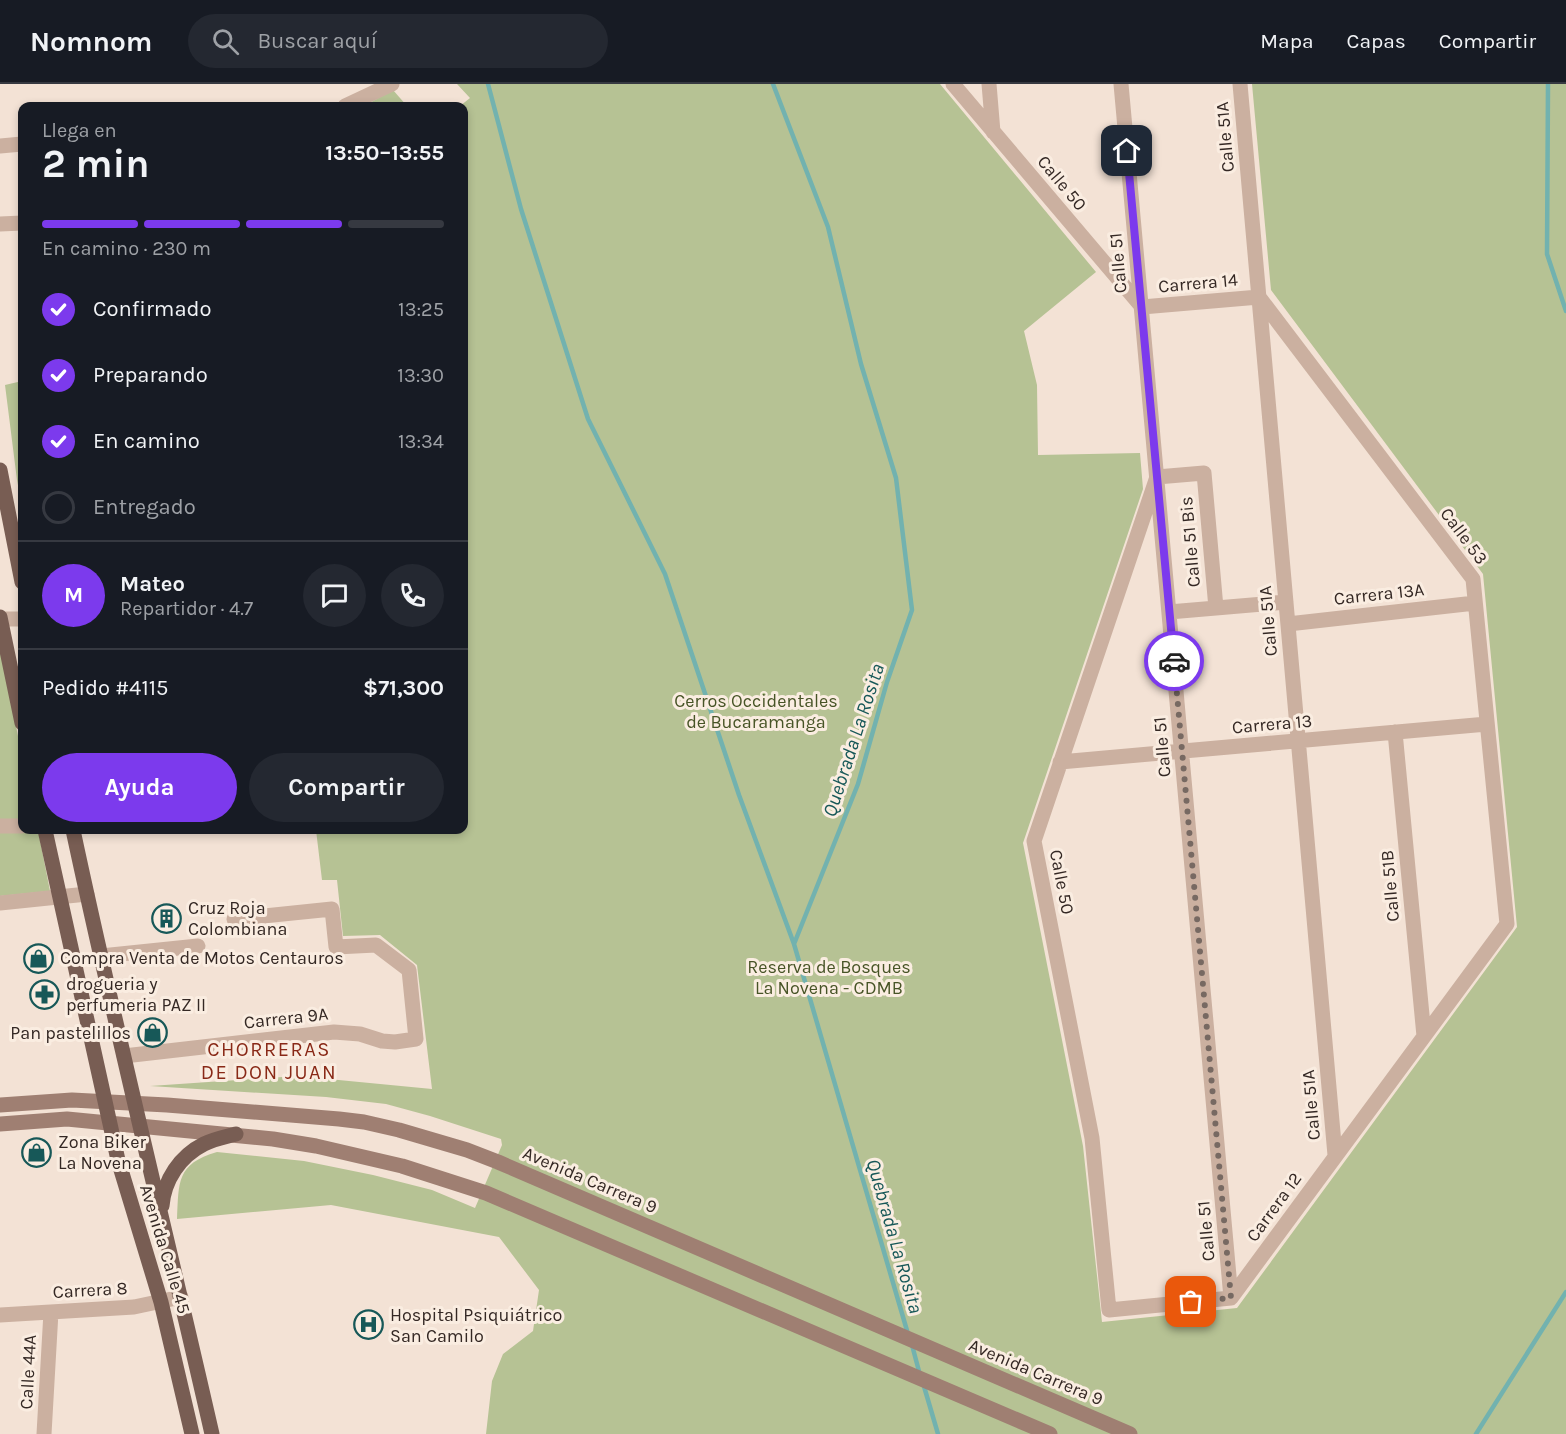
<!DOCTYPE html>
<html lang="es">
<meta charset="utf-8">
<style>
body{margin:0;font-family:Karla,sans-serif;background:#242831;color:#f1f3f6;height:100vh;display:flex;flex-direction:column;font-size:22px;white-space:nowrap}
*{box-sizing:border-box;margin:0}
p{font-size:20px;color:#9ea1a6}
.icon{flex:none;width:33px;height:33px;fill:none;stroke:currentColor;stroke-width:2;stroke-linecap:round;stroke-linejoin:round}
.map{position:relative;flex:1;overflow:hidden}
.details{position:absolute;left:18px;top:18px;width:450px;height:732px;display:flex;flex-direction:column;background:#171b24;border-radius:12px;box-shadow:0 3px 9px #0003}
.details>*{flex:none}
.pin{position:absolute;display:grid;place-items:center;width:51px;height:51px;color:#fff;margin:-26px;border-radius:12px;box-shadow:0 3px 9px #0006}
.courier{position:absolute;display:grid;place-items:center;width:60px;height:60px;margin:-30px;border:4px solid #7c3aed;border-radius:50%;background:#fff;color:#222;box-shadow:0 2px 8px #0007}
.head em{font-style:normal;font-weight:700}
.head div{display:flex;flex-direction:column-reverse}
.head{display:flex;align-items:center;justify-content:space-between;height:102px;padding:0 24px}
h1{font-size:39px;font-weight:700;line-height:45px}
.bar{display:grid;grid-template-columns:repeat(4,1fr);gap:9px 6px;align-content:center;height:72px;padding:0 24px}
.bar i{height:8px;border-radius:4px;background:#363941}
.bar .current{background:#7c3aed}
.bar p{grid-column:span 4}
.line{display:flex;align-items:center;gap:15px;padding:0 24px;border-top:2px solid #363941}
.line div{flex:1}
.round{display:grid;place-items:center;flex:none;width:63px;height:63px;border-radius:32px;background:#242831}
ol{padding:0 24px;list-style:none}
li{display:flex;align-items:center;gap:18px;height:66px}
li p{margin-inline-start:auto}
li .icon{padding:6px;border-radius:50%;background:#7c3aed;color:#fff;stroke-width:4}
li:last-child{color:#9ea1a6}
li i{width:33px;height:33px;border:3px solid #363941;border-radius:50%}
.action{display:flex;gap:12px;margin-top:auto;padding:12px 24px}
.action a{flex:1;height:69px;border-radius:36px;background:#7c3aed;color:#fff;font-size:24px;font-weight:700;line-height:69px;text-align:center}
.action a+a{background:#242831;color:#f1f3f6}
header{display:flex;align-items:center;gap:36px;box-sizing:border-box;height:84px;padding:0 30px;background:#171b24;border-bottom:2px solid #363941}
header strong{font-size:28px}
nav{display:flex;gap:33px;margin-inline-start:auto;font-size:21px}
.search{width:420px;height:54px;background:#242831;display:flex;align-items:center;gap:15px;box-sizing:border-box;padding:0 21px;border-radius:33px;color:#9ea1a6;font-size:22px}
.map>svg:first-child{display:block}
.green{fill:#b6c294}
.lines{fill:none;stroke-linecap:round;stroke-linejoin:round}
.stream{stroke:#72b2af;stroke-width:4.5}
.minor{stroke:#cbb0a0;stroke-width:15}
.secondary{stroke:#9f7f72;stroke-width:15}
.primary{stroke:#785d53;stroke-width:15}
.done{stroke:#776962;stroke-width:6;stroke-dasharray:0 10.8}
.route{stroke:#7c3aed;stroke-width:8}
.labels{text-anchor:middle;stroke-width:6;stroke-linejoin:round;paint-order:stroke}
.street-label{font-size:18px;fill:#342824;stroke:#faede1}
.park-label{font-size:18px;fill:#475426;stroke:#faede1}
.poi-label{font-size:18px;fill:#342824;stroke:#faede1;text-anchor:start}
.water-label{font-size:20px;font-style:italic;fill:#175858;stroke:#faede1}
.neighbourhood-label{font-size:20px;letter-spacing:1.5px;fill:#892917;stroke:#faede1}
</style>
<header>
<strong>Nomnom</strong>
<div class="search"><svg class="icon" aria-label="search" viewBox="0 0 24 24"><circle cx="10" cy="10" r="6"/><path d="M15 15l6 6"/></svg>Buscar aquí</div>
<nav><a>Mapa</a><a>Capas</a><a>Compartir</a></nav>
</header>
<div class="map">
<svg width="1566" height="1350" viewBox="0 0 1566 1350">
<rect width="100%" height="100%" fill="#f3e2d5"/>
<path class="green" d="M457,0h483l156,188 -72,59 13,54 1,70 102,-2 3,36 -120,354 60,303 19,176 135,-14 280,-381 -34,-353 -212,-284 -19,-206h314v1350h-1080l6,-53 11,-27 30,-23 6,-41 -40,-53 -168,-32 -154,14c2,-37 -1,-55 40,-67l87,9 69,14 59,15 43,18 27,-63 -1,-6 -71,-23 -44,-12 -60,-7 -176,-11 147,-10 135,13 -15,-124 -37,-30 -37,1 -6,-56h-15l-6,-50h148v-724h-4l10,-8z
M393,6l14,16h-43z
M22,297v126l-5,-27 -12,-95z
M0,562l22,110v74h16l12,61 -50,5z"/>
<g class="lines">
<path class="stream" d="M488,0l33,125 67,210 77,155 74,221 55,149
M773,0l55,143 33,137 35,114 16,132 -25,72 -29,102 -64,160 114,390
M1548,0l-1,170 19,57
M912,1261l8,30
M923,1299l15,51
M1476,1350l90,-142"/>
<path class="minor" d="M953,0l189,223 117,-10 214,282 34,345 -276,374 -122,12 -17,-172 -58,-297 123,-364 47,-4 12,135
M989,0l4,48
M1121,0l110,1214
M1240,0l95,1071
M345,22l47,-22
M0,62l22,-2
M0,140l22,-1
M1169,528l117,-10
M0,535h22
M1288,540l187,-21
M1395,648l29,304
M1060,678l427,-38
M0,742h22
M0,819l87,-9
M101,872l97,-10
M124,972l210,-24 26,2 22,7 13,1 21,-3 -7,-69 -33,-25 -40,2 -4,-38 -98,10
M0,1231l134,-8 47,-10
M44,1350l7,-122"/>
<path class="secondary" d="M0,1021l72,-5 95,5 172,14 25,3 35,8 68,20 31,12 632,272
M0,1040l67,-5 206,20 43,7 86,20 84,27 564,241"/>
<path class="primary" d="M0,386l22,112
M0,533l22,106
M45,746l73,330 43,142 31,132
M73,746c43,202 93,402 139,604
M162,1122c2,-26 18,-50 42,-62 10,-5 21,-7 32,-10"/>
</g>
<g class="lines">
<path class="done" d="M1174,577l57,637 -40,4"/>
<path class="route" d="M1127,67l47,510"/>
</g>
<defs>
<symbol id="building-ring" viewBox="-11 -11 22 22"><circle r="9.5" fill="#faede1" stroke="#175858" stroke-width="1.5"/><path d="M-4-6H4V6H1V3H-1V6H-4ZM-2.5-4.3h1.7v1.8h-1.7ZM.8-4.3h1.7v1.8H.8ZM-2.5-1h1.7V.8h-1.7ZM.8-1h1.7V.8H.8Z" fill="#175858"/></symbol>
<symbol id="shop-ring" viewBox="-11 -11 22 22"><circle r="9.5" fill="#faede1" stroke="#175858" stroke-width="1.5"/><path d="M-5-2.5h2.3a2.7 3.5 0 0 1 5.4 0H5L5.5 6h-11ZM-1.5-2.5h3a1.5 2.3 0 0 0-3 0Z" fill="#175858"/></symbol>
<symbol id="pharmacy-ring" viewBox="-11 -11 22 22"><circle r="9.5" fill="#faede1" stroke="#175858" stroke-width="1.5"/><path d="M-2-6h4v4h4v4h-4v4h-4v-4h-4v-4h4Z" fill="#175858"/></symbol>
<symbol id="hospital-ring" viewBox="-11 -11 22 22"><circle r="9.5" fill="#faede1" stroke="#175858" stroke-width="1.5"/><path d="M-5-5h3v3.5h4V-5h3V5h-3V1.5h-4V5h-3Z" fill="#175858"/></symbol>
</defs>
<g fill-rule="evenodd">
<use href="#building-ring" x="150" y="818" width="33" height="33"/>
<use href="#shop-ring" x="22" y="858" width="33" height="33"/>
<use href="#pharmacy-ring" x="28" y="894" width="33" height="33"/>
<use href="#shop-ring" x="136" y="932" width="33" height="33"/>
<use href="#shop-ring" x="20" y="1052" width="33" height="33"/>
<use href="#hospital-ring" x="352" y="1224" width="33" height="33"/>
</g>
<g class="labels">
<g class="street-label">
<text transform="translate(1225 53) rotate(-95)" y="6">Calle 51A</text>
<text transform="translate(1062 99) rotate(50)" y="6">Calle 50</text>
<text transform="translate(1118 179) rotate(-95)" y="6">Calle 51</text>
<text transform="translate(1198 199) rotate(-5)" y="6">Carrera 14</text>
<text transform="translate(1464 452) rotate(53)" y="6">Calle 53</text>
<text transform="translate(1190 458) rotate(-95)" y="6">Calle 51 Bis</text>
<text transform="translate(1379 510) rotate(-6)" y="6">Carrera 13A</text>
<text transform="translate(1268 537) rotate(-95)" y="6">Calle 51A</text>
<text transform="translate(1272 640) rotate(-5)" y="6">Carrera 13</text>
<text transform="translate(1162 663) rotate(-95)" y="6">Calle 51</text>
<text transform="translate(1062 798) rotate(79)" y="6">Calle 50</text>
<text transform="translate(1390 802) rotate(-95)" y="6">Calle 51B</text>
<text transform="translate(286 934) rotate(-6)" y="6">Carrera 9A</text>
<text transform="translate(1311 1021) rotate(-95)" y="6">Calle 51A</text>
<text transform="translate(590 1096) rotate(23)" y="6">Avenida Carrera 9</text>
<text transform="translate(1274 1123) rotate(-54)" y="6">Carrera 12</text>
<text transform="translate(1206 1147) rotate(-95)" y="6">Calle 51</text>
<text transform="translate(165 1165) rotate(73)" y="6">Avenida Calle 45</text>
<text transform="translate(90 1206) rotate(-3)" y="6">Carrera 8</text>
<text transform="translate(28 1288) rotate(-87)" y="6">Calle 44A</text>
<text transform="translate(1036 1288) rotate(23)" y="6">Avenida Carrera 9</text>
</g>
<g class="park-label">
<text x="756" y="623">Cerros Occidentales<tspan x="756" dy="21">de Bucaramanga</tspan></text>
<text x="829" y="889">Reserva de Bosques<tspan x="829" dy="21">La Novena - CDMB</tspan></text>
</g>
<g class="poi-label">
<text x="188" y="830">Cruz Roja<tspan x="188" dy="21">Colombiana</tspan></text>
<text x="60" y="880">Compra Venta de Motos Centauros</text>
<text x="66" y="906">drogueria y<tspan x="66" dy="21">perfumeria PAZ II</tspan></text>
<text x="131" y="955" text-anchor="end">Pan pastelillos</text>
<text x="58" y="1064">Zona Biker<tspan x="58" dy="21">La Novena</tspan></text>
<text x="390" y="1237">Hospital Psiquiátrico<tspan x="390" dy="21">San Camilo</tspan></text>
</g>
<g class="water-label">
<text transform="translate(853 656) rotate(-72)" y="7">Quebrada La Rosita</text>
<text transform="translate(895 1152) rotate(74)" y="7">Quebrada La Rosita</text>
</g>
<g class="neighbourhood-label">
<text x="269" y="972">CHORRERAS<tspan x="269" dy="23">DE DON JUAN</tspan></text>
</g>
</g>
</svg>
<div class="pin" style="left:1191px;top:1218px;background:#ea580c"><svg class="icon" aria-label="bag" viewBox="0 0 24 24"><path d="M5 8h14l-1 12H6zM9 8a3 3 0 0 1 6 0"/></svg></div>
<div class="pin" style="left:1127px;top:67px;background:#1f2937"><svg class="icon" aria-label="home" viewBox="0 0 24 24"><path d="M3 11l9-7 9 7M6 9v11h12V9"/></svg></div>
<div class="courier" style="left:1174px;top:577px"><svg class="icon" aria-label="car" viewBox="0 0 24 24"><path d="M5 17H2v-5l4-1 3-4h7l3 4 3 1v5h-3M9 17h6M6 11h13"/><circle cx="7" cy="17" r="2"/><circle cx="17" cy="17" r="2"/></svg></div>
<section class="details">
<div class="head"><div><h1>2 min</h1><p>Llega en</p></div><em>13:50–13:55</em></div>
<div class="bar"><i class="current"></i><i class="current"></i><i class="current"></i><i></i><p>En camino · 230 m</p></div>
<ol>
<li><svg class="icon" aria-label="check" viewBox="0 0 24 24"><path d="M5 12l5 5 9-10"/></svg>Confirmado<p>13:25</p></li>
<li><svg class="icon" aria-label="check" viewBox="0 0 24 24"><path d="M5 12l5 5 9-10"/></svg>Preparando<p>13:30</p></li>
<li><svg class="icon" aria-label="check" viewBox="0 0 24 24"><path d="M5 12l5 5 9-10"/></svg>En camino<p>13:34</p></li>
<li><i></i>Entregado</li>
</ol>
<div class="line" style="height:108px"><b class="round" style="background:#7c3aed;color:#fff">M</b><div><b>Mateo</b><p>Repartidor · 4.7</p></div><a class="round"><svg class="icon" aria-label="chat" viewBox="0 0 24 24"><path d="M4 5h16v11H9l-5 4z"/></svg></a><a class="round"><svg class="icon" aria-label="phone" viewBox="0 0 24 24"><path d="M5 4h4l2 5-3 2q2 4 5 5l2-3 5 2v4C11 20 4 13 5 4z"/></svg></a></div>
<div class="line" style="height:78px"><div>Pedido #4115</div><b>$71,300</b></div>
<div class="action"><a>Ayuda</a><a>Compartir</a></div>
</section>
</div>
